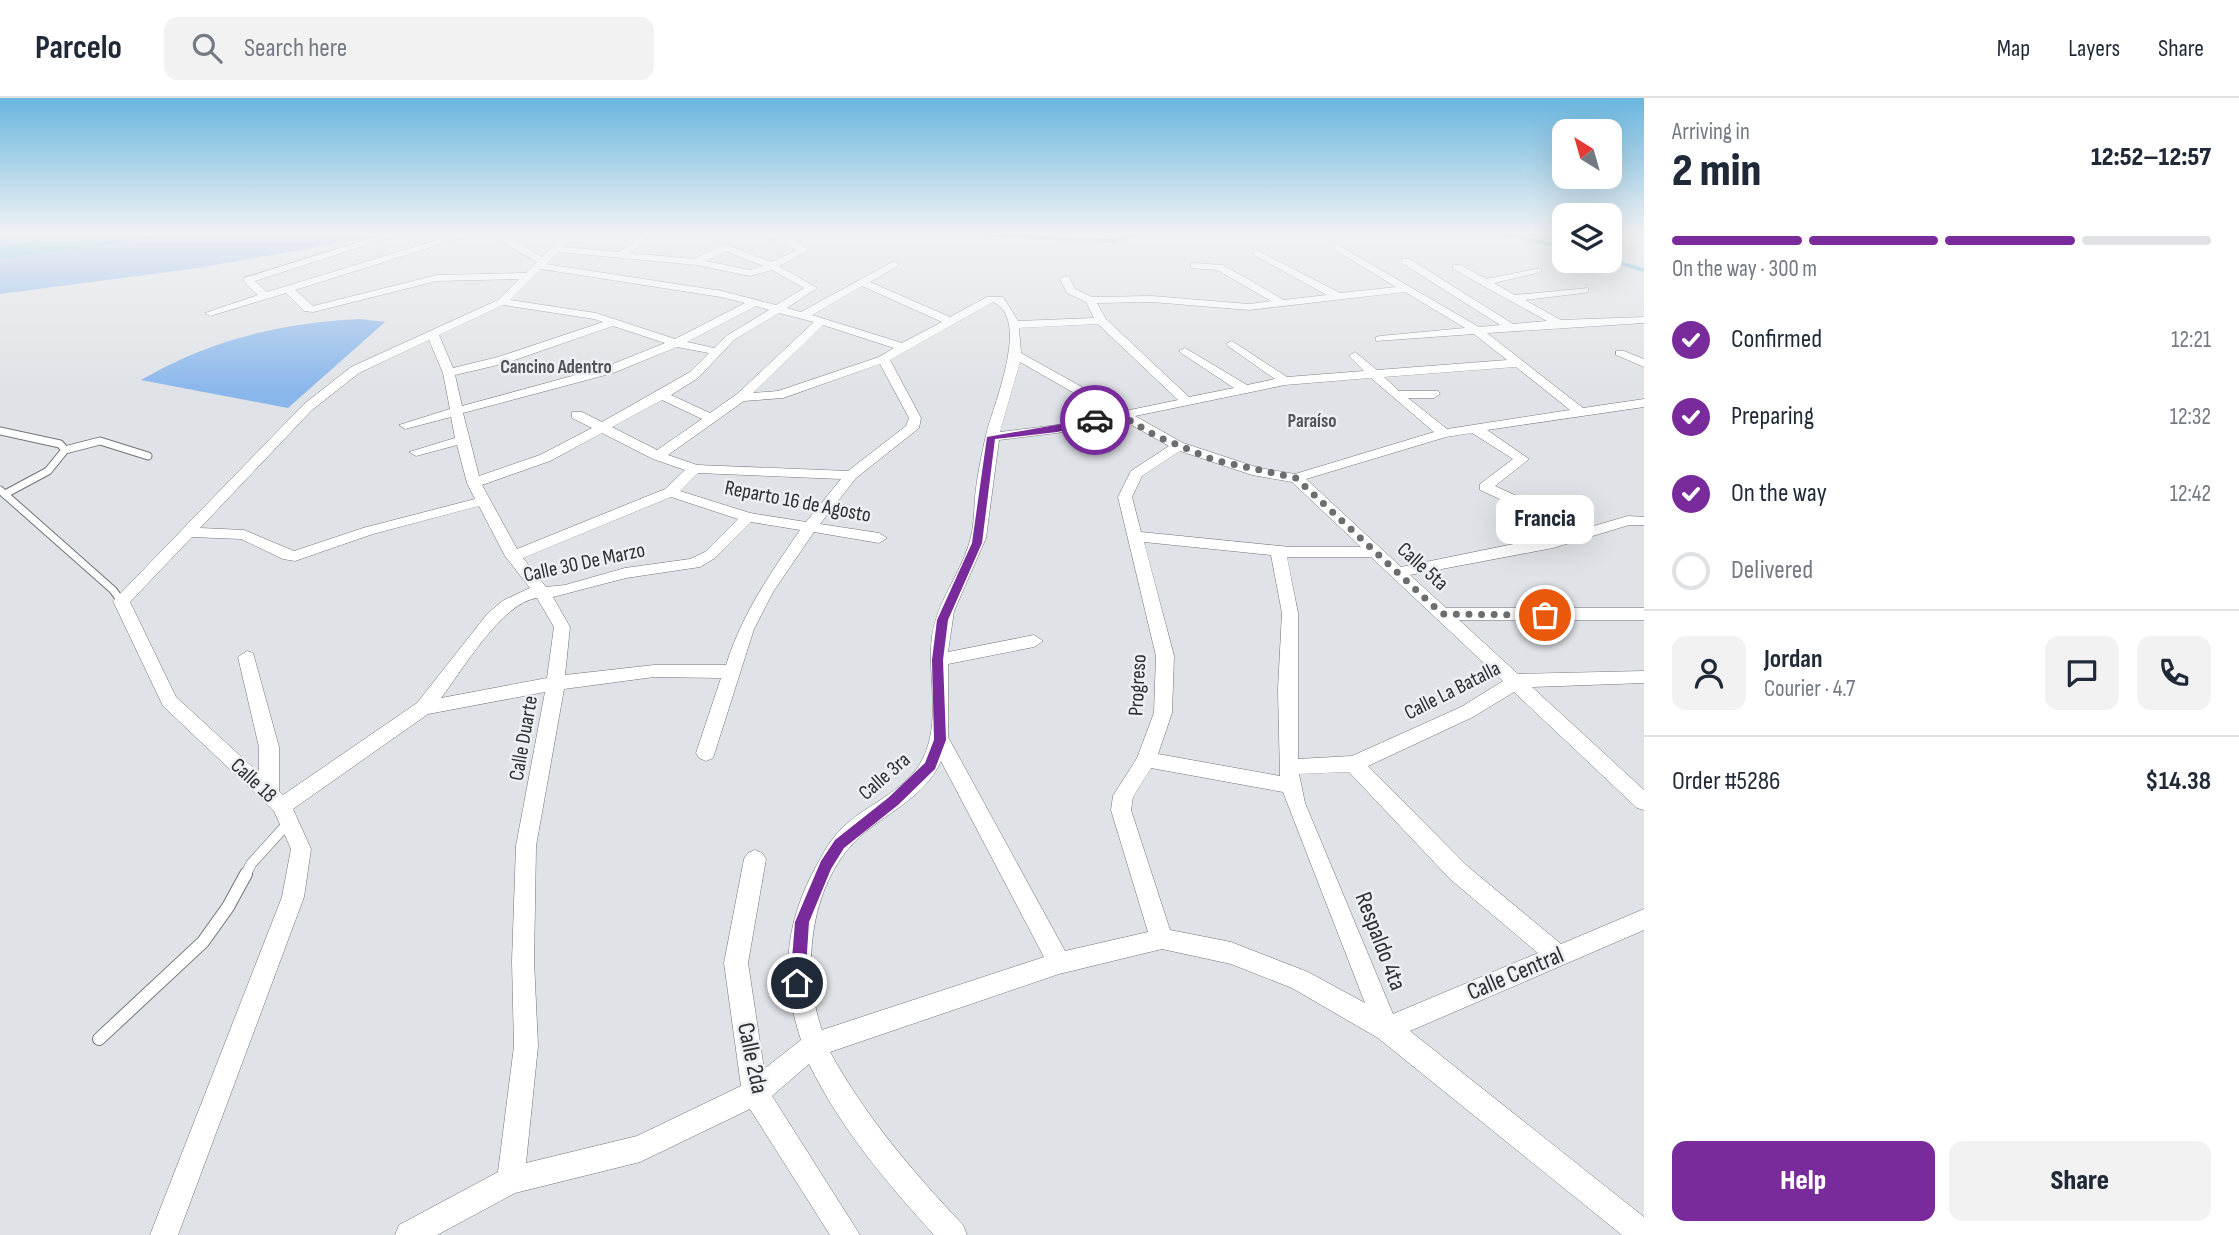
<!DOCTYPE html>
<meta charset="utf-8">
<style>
body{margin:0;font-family:"Sofia Sans Condensed",sans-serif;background:#f2f2f3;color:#1f2937;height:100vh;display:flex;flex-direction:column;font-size:26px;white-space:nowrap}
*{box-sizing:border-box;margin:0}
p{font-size:23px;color:#747a83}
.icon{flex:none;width:38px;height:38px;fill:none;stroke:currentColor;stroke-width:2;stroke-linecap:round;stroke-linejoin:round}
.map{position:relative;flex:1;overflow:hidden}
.details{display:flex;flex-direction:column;background:#fff;width:595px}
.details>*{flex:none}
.needle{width:46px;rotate:323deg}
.tools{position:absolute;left:1552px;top:21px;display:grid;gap:14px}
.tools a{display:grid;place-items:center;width:70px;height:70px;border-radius:14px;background:#fff;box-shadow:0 7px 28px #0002;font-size:35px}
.pin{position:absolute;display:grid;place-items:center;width:60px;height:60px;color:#fff;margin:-30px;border:4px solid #fff;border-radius:50%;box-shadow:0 2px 7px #0007}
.courier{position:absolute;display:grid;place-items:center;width:70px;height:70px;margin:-35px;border:5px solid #792a9b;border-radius:50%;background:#fff;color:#222;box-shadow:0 2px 9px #0007}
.bubble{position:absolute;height:49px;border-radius:14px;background:#fff;box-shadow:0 7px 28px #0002;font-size:23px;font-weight:800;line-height:49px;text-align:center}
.overview em{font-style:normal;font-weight:800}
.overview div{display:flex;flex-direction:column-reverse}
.overview{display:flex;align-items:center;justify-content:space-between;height:119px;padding:0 28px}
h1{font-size:46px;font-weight:800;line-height:52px}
.bar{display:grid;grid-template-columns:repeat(4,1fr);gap:10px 7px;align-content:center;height:84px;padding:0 28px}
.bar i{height:9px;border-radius:5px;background:#e0e1e3}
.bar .on{background:#792a9b}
.bar p{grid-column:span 4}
.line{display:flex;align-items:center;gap:18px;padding:0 28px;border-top:2px solid #e0e1e3}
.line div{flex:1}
.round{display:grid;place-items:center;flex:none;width:74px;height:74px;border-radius:14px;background:#f2f2f3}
ol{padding:0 28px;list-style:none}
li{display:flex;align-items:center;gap:21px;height:77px}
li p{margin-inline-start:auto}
li .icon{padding:7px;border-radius:50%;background:#792a9b;color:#fff;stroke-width:4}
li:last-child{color:#747a83}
li i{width:38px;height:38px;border:4px solid #e0e1e3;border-radius:50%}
.button{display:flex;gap:14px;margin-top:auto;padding:14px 28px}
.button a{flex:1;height:80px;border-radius:14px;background:#792a9b;color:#fff;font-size:28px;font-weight:800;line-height:80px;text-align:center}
.button a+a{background:#f2f2f3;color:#1f2937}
header{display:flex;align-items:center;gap:42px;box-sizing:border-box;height:98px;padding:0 35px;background:#fff;border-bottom:2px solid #e0e1e3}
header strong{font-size:33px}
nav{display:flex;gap:38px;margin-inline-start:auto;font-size:24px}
.search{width:490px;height:63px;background:#f2f2f3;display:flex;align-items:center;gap:18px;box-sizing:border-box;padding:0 24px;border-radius:14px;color:#747a83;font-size:26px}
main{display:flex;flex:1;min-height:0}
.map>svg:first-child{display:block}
.green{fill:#89b6eb}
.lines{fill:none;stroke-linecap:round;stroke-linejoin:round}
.stream{stroke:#4cb8d2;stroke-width:3.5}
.river{fill:#4cb8d2;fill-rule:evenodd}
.service-far2-casing{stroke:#717477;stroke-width:9}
.service-far1-casing{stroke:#717477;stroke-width:11}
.service-casing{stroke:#717477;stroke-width:14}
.minor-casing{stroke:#717477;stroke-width:1}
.service-far2{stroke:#fff;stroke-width:7}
.service-far1{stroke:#fff;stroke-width:10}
.service{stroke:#fff;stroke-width:12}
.minor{fill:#fff;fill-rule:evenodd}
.route{fill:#792a9b}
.done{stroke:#6b6d6f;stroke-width:7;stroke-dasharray:0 12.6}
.labels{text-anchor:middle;stroke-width:5;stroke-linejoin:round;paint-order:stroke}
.far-neighbourhood-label{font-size:19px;font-weight:bold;fill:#515457;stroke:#eceff3}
.street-label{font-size:21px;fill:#2d2e2f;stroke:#eceff3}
.near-street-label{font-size:24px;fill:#2d2e2f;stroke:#eceff3}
</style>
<header>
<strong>Parcelo</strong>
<div class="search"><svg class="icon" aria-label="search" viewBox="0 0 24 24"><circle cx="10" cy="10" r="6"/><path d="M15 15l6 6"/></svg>Search here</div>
<nav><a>Map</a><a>Layers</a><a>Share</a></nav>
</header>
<main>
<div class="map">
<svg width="1644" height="1137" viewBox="0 0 1644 1137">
<rect width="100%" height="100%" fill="#dfe2e6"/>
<path class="green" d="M0,135h396l-198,35 -198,26z
M360,221l25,3 -97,86 -147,-28c69,-40 139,-57 219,-61z"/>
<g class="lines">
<path class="stream" d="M952,135l158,8 36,-8
M1500,135l64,14
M1610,162l34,10"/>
<path class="river" d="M98,135h58l-10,6 -146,20v-12z"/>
<defs>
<path id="service-far2" d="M0,333l60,13 5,6 -17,21 -41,22
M65,352l35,-9 48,15
M0,392l113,100 8,11"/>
<path id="service-far1" d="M245,778l6,-12 38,-42"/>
<path id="service" d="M99,941l104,-97 25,-35 18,-33"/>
<path id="minor" d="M388,135h16l-149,48 12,11 193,-59h16l-181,57 18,16 124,-31 89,-2 11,-11 -50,-29h13l42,24 24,-24h11l-13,14 55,5 23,-16 3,1v4l-15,12 64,6 31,-15 46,18 26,-12 -35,-17c16,0 36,5 46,18l-29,15 38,22 -30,20 14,4 93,-51 5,3 -1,2 -28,16 80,35 37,-20h16l15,24 76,-3 -8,-16 -19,-9 -7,-14 5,-3 4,1 6,12 17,8 60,-1 97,8 22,-3 -54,-31 -26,-2v-4l4,-1 28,2 61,35 43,-5 -73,-40 -2,-2 5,-3 83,43 56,-6 -61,-37 -2,-2 5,-3 141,82 21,-2 -98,-62v-4h8l103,65 34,-3 -94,-52v-4h8l25,14 55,-11v4l-47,11 21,12 73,-7v4l-4,1 -59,7 36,20 83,-3v6l-157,10 96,75 61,-9v8l-157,23 42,29 -34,27 92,42 41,-12 16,1v8h-15l-76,23 -143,27 36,33h198v12h-185l59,54 126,-3v12l-112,4 112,103v20l-7,-2 -123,-116 -41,25 -105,49 98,99 95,79 83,-35v21l-234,101 234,186v18h-22l-244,-197 -86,-50 -61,-24 -69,-15 -103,25 -229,78c36,65 82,119 133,173l4,10h-33c-48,-53 -93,-106 -125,-171l-37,32 88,139h-30l-80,-126 -110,53 -125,31 -78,42h-42l4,-10 99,-53 16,-126 -2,-85 4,-115 29,-154 -117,22 -135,95 18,40 -7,48 -126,338h-28l132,-338 9,-48 -17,-38 -111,-105 -50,-105 191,-197 47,-37 147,-67 21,-21 -82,2 -124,31 -9,-1 -18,-18 -76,23 -5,-3 53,-18 -14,-13v-4zM725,153l38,15 -13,4 -44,-9zM558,154l138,13 54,11 22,-6 32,18 -28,17 -54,-14 -176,-27zM541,171l180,28 24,6 -70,36 -79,-26 -86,-13zM862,188l80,36 -40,21 -90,-28zM1405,194l60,36 -85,8 -4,1v4l98,-7 33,26 -130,10 -22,-18 -6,4 15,15 -77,6 -55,-36 -6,3 2,2 47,33 -28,6 -62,-37 -6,3 2,2 53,35 -45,9 -83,-78 -9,-16 55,-1 97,8zM993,204c39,16 -1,106 -7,133 -4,18 -9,41 -11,62 -1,15 -1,32 -6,47 -10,32 -32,58 -37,92 -5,39 10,87 -10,124 -14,28 -49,42 -72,61 -18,14 -26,31 -37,51 -29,57 -32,107 -12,168l-37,29 -16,-106 18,-104 -4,-6 -7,-3 -7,3 -4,6 -20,104 17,123 -104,50 -111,27 12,-117 -4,-85 2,-115 28,-157 90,-12 67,1 -25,75 3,5 7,3 7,-3 41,-129 19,-37 41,-60 65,11 8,-5 -8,-5 -59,-9 36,-46 63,-50 2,-10 -31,-58zM503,207l91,14 9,3 -105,35 -45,11 -14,-33zM756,208l13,4 -43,26 -12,12 -27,-6zM779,215l35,9 -77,72 -27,19 -39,-18 27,-17 36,-38zM1098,226l80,76 -53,11 -104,-58 -2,-25zM823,227l71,23 -15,9 -101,34 -25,2zM613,228l52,17 -60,24 -143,39 -7,-31 51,-12zM429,242l14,33 7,36 -51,16 6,4 46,-12 4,21 -46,14 7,4 41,-11 10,38 8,16 -112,29 -69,23 -50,-21 -44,-2 112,-118 47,-37zM677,249l32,6 -19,19 -88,50 -20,-10h-10v6l20,10 -52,27 -61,21 -16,-63 150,-40zM1020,264l91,52 -54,11 -57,7zM880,266l29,54 -3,8 -58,45 -151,-6 -29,-10 76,-54 39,-3zM1516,269l54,43 -123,19 -39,-31h26l6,-4 -2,-3h-39l-15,-14zM1371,280l63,54 -139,42 -36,-6 -76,-25 -48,-27 150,-31zM662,302l40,19 -45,31 -45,-23zM1121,321l48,27 -38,25 -13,26 38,159 -2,57 -17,45 -24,38 -2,14 37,122 -83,19 -117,-214v-73l86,-17 9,-6 -9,-6 -86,17 6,-41 32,-73 13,-98 58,-7zM602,335l51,26 32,11 -20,19 -148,60 -35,-64 68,-24zM1472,335l41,26 -33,25v6l92,42 -171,35 -95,-88 140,-42zM1180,353l72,24 40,7 69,65h-71l-149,-15 -9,-35 10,-21zM698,375l143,6 -35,43 -56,-9 -70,-22zM671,399l67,22 -33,33 -15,7 -65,9 -60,17 -19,2 -23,-29zM479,408l26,50 25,32 -26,12 -16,13 -71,90 -134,92 -4,-4v-44l-26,-94 -6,-2 -9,6 21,90v26l-83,-76 -46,-95 62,-65 49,2 42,20 12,2 78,-27zM751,424l49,8c-30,44 -58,84 -74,135h-72l-89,10 5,-48 -17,-30 73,-19 74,-11 15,-9zM1144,444l127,13 11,58 -4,76 2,87 -122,-22 14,-41 2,-57zM1287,459h84l132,124 -42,26 -109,49 -54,3v-146zM537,500l17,29 -7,51 -106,20c21,-27 61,-96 96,-100zM941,663l103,196 -222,73c-22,-62 -12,-152 42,-197 28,-23 62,-38 77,-72zM1151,670l132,24 82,211 -57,-31 -77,-30 -61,-12 -39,-120 2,-13zM1349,674l101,107 88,74 -145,61 -88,-211 -6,-29z
M1616,253h8l20,8v8l-28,-12z"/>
</defs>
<use href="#service-far2" class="service-far2-casing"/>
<use href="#service-far1" class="service-far1-casing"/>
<use href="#service" class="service-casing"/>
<use href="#minor" class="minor-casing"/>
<use href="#service-far2" class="service-far2"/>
<use href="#service-far1" class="service-far1"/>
<use href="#service" class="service"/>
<use href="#minor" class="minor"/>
</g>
<linearGradient id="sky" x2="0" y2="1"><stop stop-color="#69b6df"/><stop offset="0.46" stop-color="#f1f2f4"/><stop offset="1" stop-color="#f1f2f4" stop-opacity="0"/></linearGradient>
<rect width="1644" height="294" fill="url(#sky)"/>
<path class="route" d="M1095,320l3,4 -41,10 -62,7 -13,104 -34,77 -5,40 3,80 -11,29 -37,36 -54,43 -13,21 -22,53 -4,61 -8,7 -5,-2 -2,-5 5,-61 26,-61 14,-21 53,-42 37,-35 9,-23 -2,-80 5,-40 35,-77 15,-106z"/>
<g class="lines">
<path class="done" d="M1095,322l24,-6 37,22 58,24 82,18 146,136 103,1"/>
</g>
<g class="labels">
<g class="far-neighbourhood-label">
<text x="556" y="275">Cancino Adentro</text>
<text x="1312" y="329">Paraíso</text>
</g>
<g class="street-label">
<text transform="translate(798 403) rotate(11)" y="7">Reparto 16 de Agosto</text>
<text transform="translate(584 464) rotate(-12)" y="7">Calle 30 De Marzo</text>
<text transform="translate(1423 468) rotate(42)" y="7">Calle 5ta</text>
<text transform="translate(1137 587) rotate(-87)" y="7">Progreso</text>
<text transform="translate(1452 592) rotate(-27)" y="7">Calle La Batalla</text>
<text transform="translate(523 640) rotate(-80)" y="7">Calle Duarte</text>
<text transform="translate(884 678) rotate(-41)" y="7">Calle 3ra</text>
<text transform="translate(254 682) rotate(43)" y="7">Calle 18</text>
</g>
<g class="near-street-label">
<text transform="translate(1381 843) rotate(69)" y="8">Respaldo 4ta</text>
<text transform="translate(1515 875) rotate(-23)" y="8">Calle Central</text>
<text transform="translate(753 960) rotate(78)" y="8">Calle 2da</text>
</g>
</g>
</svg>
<div class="tools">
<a><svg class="needle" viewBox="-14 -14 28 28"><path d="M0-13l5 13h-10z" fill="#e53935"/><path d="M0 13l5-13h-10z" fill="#747a83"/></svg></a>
<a><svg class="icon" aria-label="layers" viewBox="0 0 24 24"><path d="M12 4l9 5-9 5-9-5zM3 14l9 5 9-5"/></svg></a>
</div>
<div class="pin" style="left:1545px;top:517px;background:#ea580c"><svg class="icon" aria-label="bag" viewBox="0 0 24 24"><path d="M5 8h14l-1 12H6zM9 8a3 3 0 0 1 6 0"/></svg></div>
<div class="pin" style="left:797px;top:885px;background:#1f2937"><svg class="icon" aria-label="home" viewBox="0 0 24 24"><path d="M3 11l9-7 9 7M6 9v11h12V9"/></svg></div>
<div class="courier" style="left:1095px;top:322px"><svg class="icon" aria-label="car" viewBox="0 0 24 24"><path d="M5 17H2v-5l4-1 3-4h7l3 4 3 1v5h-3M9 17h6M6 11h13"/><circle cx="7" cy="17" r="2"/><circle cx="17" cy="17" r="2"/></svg></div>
<div class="bubble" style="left:1496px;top:397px;width:98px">Francia</div>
</div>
<section class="details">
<div class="overview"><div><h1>2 min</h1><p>Arriving in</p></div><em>12:52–12:57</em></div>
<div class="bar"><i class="on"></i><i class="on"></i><i class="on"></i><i></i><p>On the way · 300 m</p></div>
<ol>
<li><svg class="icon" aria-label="check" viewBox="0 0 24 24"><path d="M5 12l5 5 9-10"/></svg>Confirmed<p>12:21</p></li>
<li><svg class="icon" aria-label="check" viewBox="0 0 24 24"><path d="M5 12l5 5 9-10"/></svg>Preparing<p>12:32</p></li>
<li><svg class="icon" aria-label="check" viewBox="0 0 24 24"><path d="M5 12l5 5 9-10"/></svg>On the way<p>12:42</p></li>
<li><i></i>Delivered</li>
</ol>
<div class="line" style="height:126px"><a class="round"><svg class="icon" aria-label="person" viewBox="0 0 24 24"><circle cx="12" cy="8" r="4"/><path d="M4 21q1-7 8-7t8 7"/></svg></a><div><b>Jordan</b><p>Courier · 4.7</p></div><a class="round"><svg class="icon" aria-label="chat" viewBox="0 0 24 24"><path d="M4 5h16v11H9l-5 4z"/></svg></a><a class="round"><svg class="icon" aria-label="phone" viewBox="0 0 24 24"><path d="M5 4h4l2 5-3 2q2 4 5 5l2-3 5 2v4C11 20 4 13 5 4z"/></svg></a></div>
<div class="line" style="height:91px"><div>Order #5286</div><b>$14.38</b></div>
<div class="button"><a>Help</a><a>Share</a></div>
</section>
</main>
